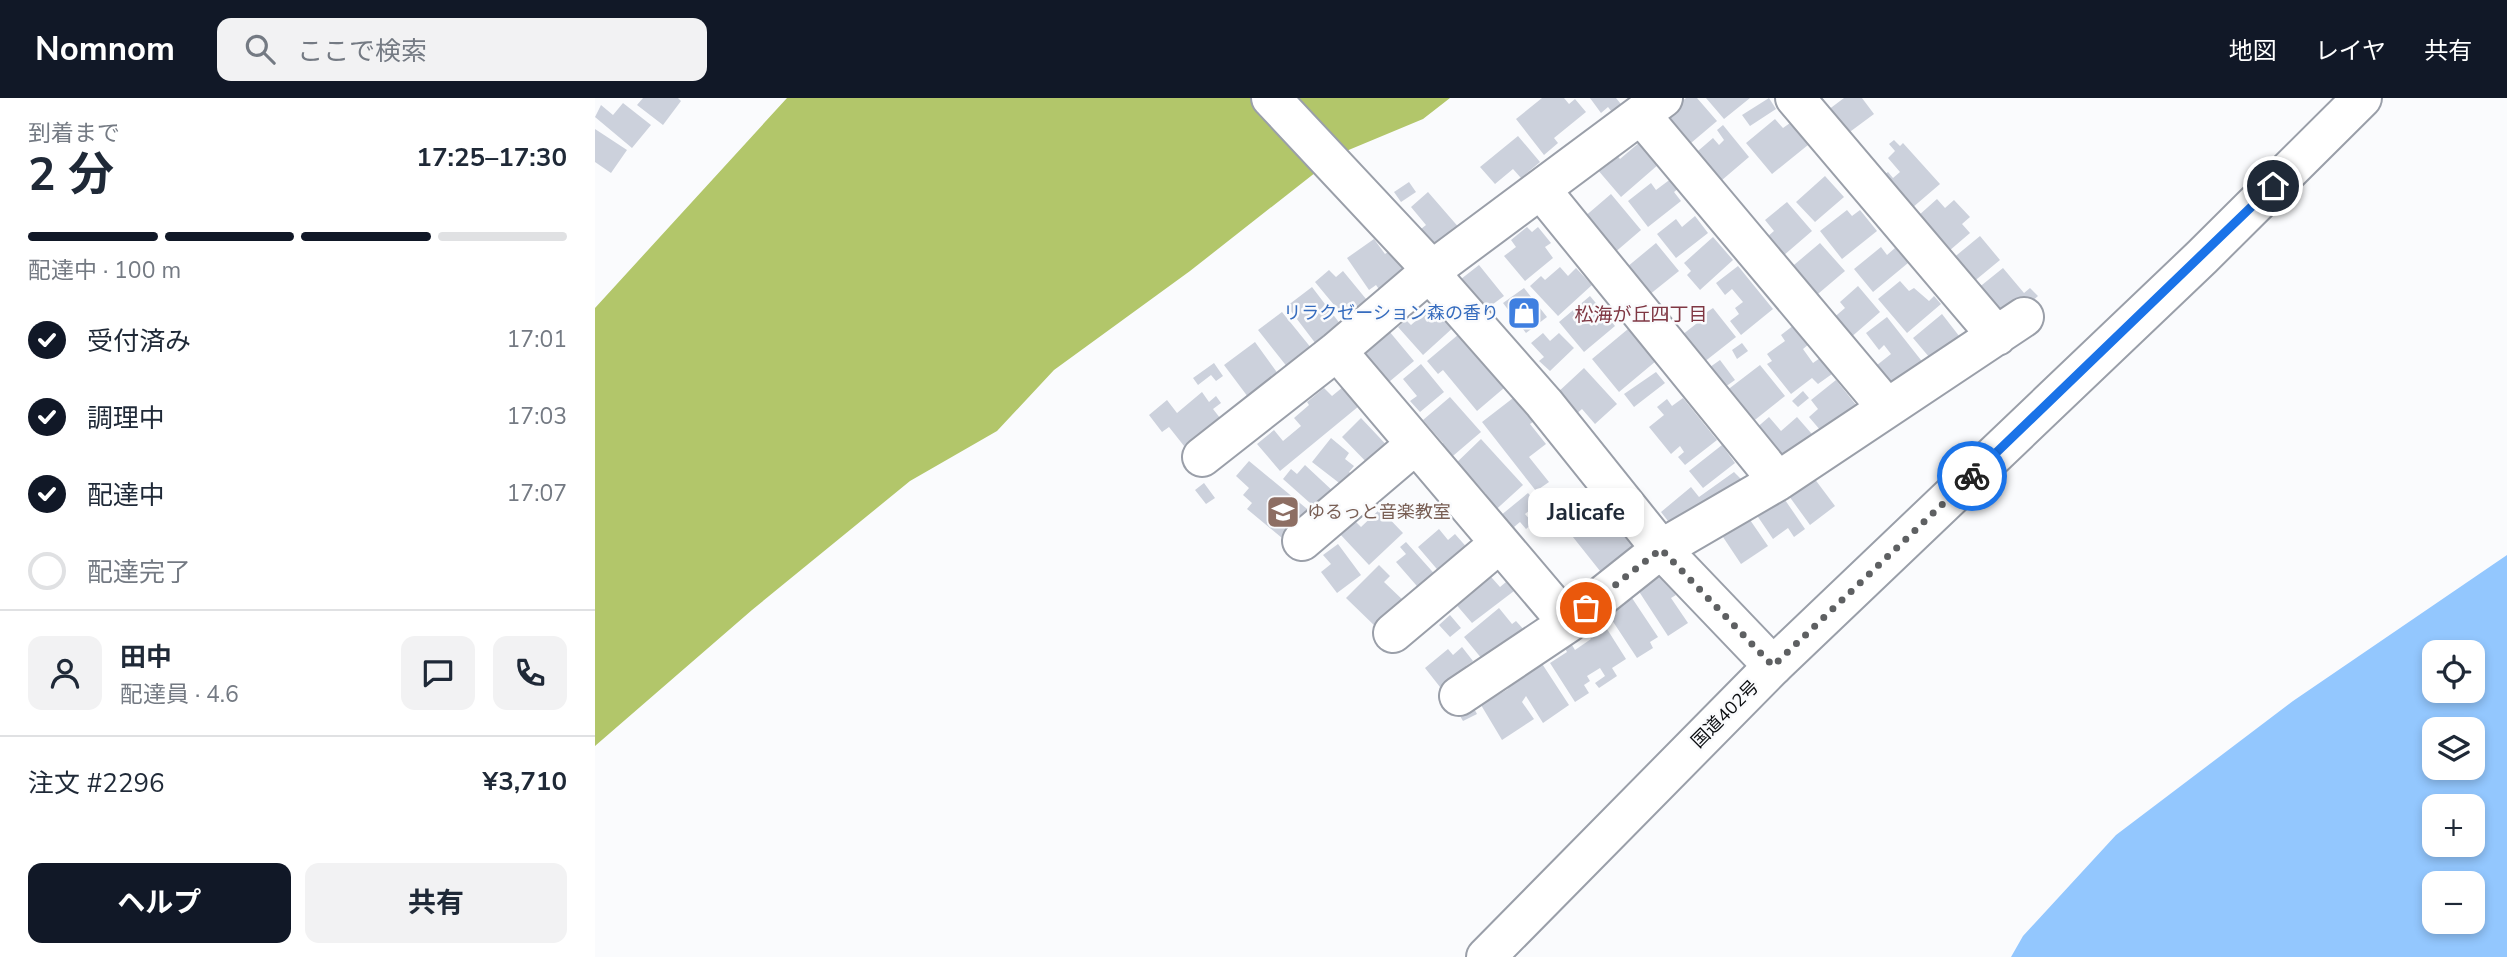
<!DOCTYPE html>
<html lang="ja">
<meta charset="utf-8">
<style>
body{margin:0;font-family:"Nunito Sans","Noto Sans JP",sans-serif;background:#f2f2f3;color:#1f2937;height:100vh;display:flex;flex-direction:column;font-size:26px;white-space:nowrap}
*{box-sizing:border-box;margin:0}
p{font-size:23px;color:#747a83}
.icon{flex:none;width:38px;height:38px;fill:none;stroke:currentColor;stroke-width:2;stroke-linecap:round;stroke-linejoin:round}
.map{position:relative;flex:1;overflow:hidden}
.panel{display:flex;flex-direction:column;background:#fff;width:595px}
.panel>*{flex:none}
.tools{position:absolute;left:1827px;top:542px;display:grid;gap:14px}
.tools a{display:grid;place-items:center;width:63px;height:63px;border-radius:14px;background:#fff;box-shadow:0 4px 10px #0003;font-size:35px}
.pin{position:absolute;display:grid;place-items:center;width:60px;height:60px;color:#fff;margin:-30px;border:4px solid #fff;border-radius:50%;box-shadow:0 2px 7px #0007}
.courier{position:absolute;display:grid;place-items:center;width:70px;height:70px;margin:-35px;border:5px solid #1a73e8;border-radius:50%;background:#fff;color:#222;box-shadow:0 2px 9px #0007}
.bubble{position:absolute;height:49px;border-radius:14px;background:#fff;box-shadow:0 4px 10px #0003;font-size:23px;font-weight:700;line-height:49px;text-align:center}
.head em{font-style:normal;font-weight:700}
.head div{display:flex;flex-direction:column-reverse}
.head{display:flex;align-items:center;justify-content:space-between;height:119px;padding:0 28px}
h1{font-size:46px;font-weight:700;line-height:52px}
.bar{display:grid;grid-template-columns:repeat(4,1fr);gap:10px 7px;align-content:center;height:84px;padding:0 28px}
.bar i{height:9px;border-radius:5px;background:#e0e1e3}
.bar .current{background:#111827}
.bar p{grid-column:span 4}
.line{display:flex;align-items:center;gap:18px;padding:0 28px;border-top:2px solid #e0e1e3}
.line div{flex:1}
.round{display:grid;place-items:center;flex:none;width:74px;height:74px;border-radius:14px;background:#f2f2f3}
ol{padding:0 28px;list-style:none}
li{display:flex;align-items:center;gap:21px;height:77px}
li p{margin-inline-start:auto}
li .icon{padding:7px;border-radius:50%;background:#111827;color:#fff;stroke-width:4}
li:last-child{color:#747a83}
li i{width:38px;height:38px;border:4px solid #e0e1e3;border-radius:50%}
.cta{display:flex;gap:14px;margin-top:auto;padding:14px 28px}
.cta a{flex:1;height:80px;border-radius:14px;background:#111827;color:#fff;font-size:28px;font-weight:700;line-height:80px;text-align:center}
.cta a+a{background:#f2f2f3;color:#1f2937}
header{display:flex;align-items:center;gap:42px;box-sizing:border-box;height:98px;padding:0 35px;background:#111827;color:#fff}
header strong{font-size:33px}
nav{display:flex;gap:38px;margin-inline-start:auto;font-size:24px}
.search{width:490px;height:63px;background:#f2f2f3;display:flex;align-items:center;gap:18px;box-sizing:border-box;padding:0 24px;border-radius:14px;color:#747a83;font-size:26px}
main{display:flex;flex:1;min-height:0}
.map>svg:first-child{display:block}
.forest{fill:#b2c66a}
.water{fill:#93c7fe;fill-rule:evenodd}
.building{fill:#ccd1dc}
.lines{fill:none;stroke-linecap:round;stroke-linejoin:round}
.minor-casing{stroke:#9a9fa9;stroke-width:42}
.highway-casing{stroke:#9a9fa9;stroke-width:42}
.minor{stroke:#fff;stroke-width:38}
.highway{stroke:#fff;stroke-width:38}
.done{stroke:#5e6062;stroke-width:7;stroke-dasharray:0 12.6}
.route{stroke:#1a73e8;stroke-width:9}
.labels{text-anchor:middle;stroke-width:5;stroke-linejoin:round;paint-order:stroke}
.shop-label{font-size:18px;fill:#366cbe;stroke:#fafbfd;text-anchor:end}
.education-label{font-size:18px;fill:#785e54;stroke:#fafbfd;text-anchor:start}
.street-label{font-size:18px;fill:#0a0c0f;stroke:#fafbfd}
.neighbourhood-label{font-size:19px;fill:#7f3743;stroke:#fafbfd}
</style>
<header>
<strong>Nomnom</strong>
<div class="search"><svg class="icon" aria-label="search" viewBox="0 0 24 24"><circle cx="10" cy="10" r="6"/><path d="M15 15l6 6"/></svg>ここで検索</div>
<nav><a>地図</a><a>レイヤ</a><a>共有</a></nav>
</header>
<main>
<section class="panel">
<div class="head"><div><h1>2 分</h1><p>到着まで</p></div><em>17:25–17:30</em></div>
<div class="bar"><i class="current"></i><i class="current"></i><i class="current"></i><i></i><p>配達中 · 100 m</p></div>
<ol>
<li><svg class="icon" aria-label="check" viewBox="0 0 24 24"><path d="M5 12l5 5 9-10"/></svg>受付済み<p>17:01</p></li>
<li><svg class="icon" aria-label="check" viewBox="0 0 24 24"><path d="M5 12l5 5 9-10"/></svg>調理中<p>17:03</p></li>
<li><svg class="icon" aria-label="check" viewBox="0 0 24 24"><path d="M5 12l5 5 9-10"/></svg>配達中<p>17:07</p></li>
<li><i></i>配達完了</li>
</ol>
<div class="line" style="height:126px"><a class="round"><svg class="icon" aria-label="person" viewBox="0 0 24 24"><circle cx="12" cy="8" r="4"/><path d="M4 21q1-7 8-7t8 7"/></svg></a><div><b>田中</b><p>配達員 · 4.6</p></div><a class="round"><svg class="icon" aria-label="chat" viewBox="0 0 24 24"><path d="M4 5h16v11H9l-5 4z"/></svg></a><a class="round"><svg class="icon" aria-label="phone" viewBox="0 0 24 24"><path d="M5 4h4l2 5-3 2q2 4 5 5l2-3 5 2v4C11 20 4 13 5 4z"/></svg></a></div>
<div class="line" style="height:91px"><div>注文 #2296</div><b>¥3,710</b></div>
<div class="cta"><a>ヘルプ</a><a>共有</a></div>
</section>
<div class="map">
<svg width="1912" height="859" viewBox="0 0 1912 859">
<rect width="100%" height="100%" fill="#fafbfd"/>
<path class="forest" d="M192,0h663l-27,21 -84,35 -149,117 -136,99 -57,61 -87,50 -158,129 -157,136v-438z"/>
<path class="water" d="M1912,457v402h-496l12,-21 93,-101 177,-134zM1839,555h39v38h-39zM1839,632h39v38h-39zM1839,709h39v38h-39zM1839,786h39v38h-39z"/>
<path class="building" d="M48,0h35l3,3 -18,24 -26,-20z
M947,0h22l5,6 6,-5 11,13 -32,26 4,5 -14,12 -28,-36z
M995,0h26l9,11 -10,7 -7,-9 -7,6z
M1091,0h11l20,23 -26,22 -13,-16 -9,7 -11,-13z
M1111,0h44l-26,21z
M1174,0l7,11 -26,17 -8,-11z
M1249,0h18l12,16 -27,20 -19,-24z
M28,5l28,22 -19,23 -37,-31 6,-12 12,10z
M1180,21l8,9 7,-5 18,22 -36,29 -26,-31z
M1128,27l26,32 -34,29 -24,-29 22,-19 6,7 5,-5 -7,-10z
M0,31l32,21 -16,23 -16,-11z
M923,38l22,26 -19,16 -8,-9 -18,15 -15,-17z
M1299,42l6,6 3,-3 37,41 -35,30 -24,-37 7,-5 5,6 7,-6 -12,-14 7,-7 -6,-7z
M1045,44l19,22 -38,33 -24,-28 18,-16 5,6z
M1230,78l19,21 -29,25 -19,-20z
M1077,80l8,9 -6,5 7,9 -33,26 -20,-26 23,-18 5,7z
M814,84l7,10 -15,10 -7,-10z
M833,94l33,38 -27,23 -18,-20 10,-8 -15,-18z
M1016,96l30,36 -28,24 -30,-36z
M1342,101l8,9 9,-8 16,17 -8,7 8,9 -28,24 -24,-41z
M1192,104l25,29 -29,25 -16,-19 7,-6 -9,-11z
M1252,112l5,6 8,-6 17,21 -35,28 -22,-28z
M1100,118l13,17 -32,25 -19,-24 19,-15 6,8z
M932,129l5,5 6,-5 13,16 -6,4 8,11 -28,23 -21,-25 12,-9 -5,-7z
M1385,138l20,24 -34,28 -20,-24z
M1118,139l20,23 -33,30 -13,-15 4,-4 -7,-8z
M779,141l11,15 6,-4 18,26 -26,19 -7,-10 -7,5 -22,-32z
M1061,145l23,28 -35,28 -17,-32z
M1225,145l25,28 -33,28 -24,-29z
M1286,149l6,8 8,-7 13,15 -35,29 -19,-23z
M884,167l25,31 -19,14 -24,-31z
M1143,168l35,43 -32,26 -11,-14 9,-7 -4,-6 8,-6 -11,-13 -7,6 -9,-12z
M965,169l8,9 8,-8 16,17 -34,31 -28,-30 11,-10 4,4z
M1408,170l21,25 6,-5 8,8 -28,24 -10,-12 -8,8 -20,-23z
M734,172l7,7 7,-6 28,34 -22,18 -34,-41z
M1305,183l9,10 5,-3 15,13 5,-5 7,8 -34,29 -29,-34z
M1263,188l22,26 -31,27 -18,-19 14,-12 -5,-6z
M717,189l32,42 -25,19 -32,-42z
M929,190l23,29 -21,16 -23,-30z
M995,198l25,30 -31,26 -25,-30z
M841,205l20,22 -33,30 -25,-28 8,-7 5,5z
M1107,208l5,6 6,-4 23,29 -37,29 -22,-27 24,-19 -7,-8z
M687,214l34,42 -24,19 -34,-43z
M1347,216l21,27 -28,23 -22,-26z
M1292,219l41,52 -35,27 -21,-27 19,-15 -7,-9 -5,5 -13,-17z
M1199,227l15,19 -6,5 10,14 7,-5 12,16 -14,10 -6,-6 -21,16 -24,-30 5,-3 -5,-7 18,-13 -4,-6z
M1033,231l28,32 -37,31 -27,-33z
M794,233l25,30 -31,26 -21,-34z
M948,235l7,8 9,-8 15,15 -24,23 -11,-10 5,-4 -13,-14z
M864,236l45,54 -27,23 -34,-41 -5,4 -11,-13z
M660,244l29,40 -36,15 -24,-32z
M1147,245l6,8 -11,8 -5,-9z
M1125,262l15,20 -17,12 -15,-20z
M619,265l9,13 -7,5 -5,-6 -13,10 -5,-7z
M826,266l23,28 -24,20 -10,-11 7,-5 -14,-17z
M1165,267l25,31 -34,27 -25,-32z
M989,270l33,36 -22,20 -13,-15 -7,6 -19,-21z
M1061,274l9,11 -31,24 -10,-13z
M1241,282l25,31 -34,27 -18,-21 9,-8 -7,-9z
M748,289l16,19 -79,65 -23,-27 17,-14 9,11 18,-15 -7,-8 15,-13 -2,-3 17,-14 8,8z
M1208,293l6,7 -11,9 -6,-6z
M607,294l7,10 7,-6 5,7 -8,6 11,14 -36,28 -19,-24 -7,5 -13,-17 18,-15 10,13z
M922,297l19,25 -6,4 16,20 -17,13 20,25 -13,9 -54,-69z
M855,299l31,35 -34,29 -11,-12 7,-6 -20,-23z
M1088,300l34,42 -32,25 -7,-8 6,-5 -4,-6 -9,8 -22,-27 15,-12 -7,-8 10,-8 5,7z
M1174,319l12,14 16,-14 21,24 -32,27 -32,-38z
M766,320l33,35 -19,18 -33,-34z
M736,340l18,15 -4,6 9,7 -5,6 7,6 -9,11 -35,-27z
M886,341l42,46 -33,30 -12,-14 8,-7 -15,-17 -7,6 -13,-15z
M1127,347l13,18 -32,25 -14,-17z
M654,363l63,52 -24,30 -41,-34 5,-6 -9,-8 6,-7 -13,-12z
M710,367l30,28 -16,18 -36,-32 8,-10 6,5z
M1139,374l14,14 -73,44 -14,-18 30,-25 8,10z
M1219,380l21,28 -25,19 -21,-29z
M609,385l11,15 -9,6 -11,-14z
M933,395l30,36 -8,6 -20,-25 -5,4 8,9 -7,6 -6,-7 -6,5 13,17 -9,7 -24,-30z
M1188,399l22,32 -11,8 -6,-9 -15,11 -17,-25z
M974,400l7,8 7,-6 5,6 6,-5 6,6 8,-6 30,41 -30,39 -55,-69z
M785,411l23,24 -34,32 -30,-32 14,-14 8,8z
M1153,419l20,29 -27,18 -20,-30z
M844,431l9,11 7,-6 15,17 -28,24 -24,-28z
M811,444l33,37 -16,14 -27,-31 10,-8 -6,-7z
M743,446l23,31 -24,18 -16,-21 10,-8 -8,-9z
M784,467l11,11 -6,6 22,21 -27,27 -33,-32z
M889,471l16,18 6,-5 8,9 -42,32 -18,-21z
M1068,476l13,21 -5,3 17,25 -20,13 -30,-46z
M1035,497l28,42 -8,5 3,6 -16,10 -31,-47z
M904,510l13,16 4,-3 9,10 -27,22 -3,-4 -13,10 -18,-22z
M855,517l11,13 -11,9 -11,-12z
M1005,520l26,41 -14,9 5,8 -18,12 -4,-5 10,-7 -5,-8 -13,8 3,5 -6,4 5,8 -14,9 -25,-39 17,-11 -6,-11 6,-4 8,13 16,-11 -7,-10z
M867,549l11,14 -7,5 5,6 -11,9 -5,-6 -15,12 -15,-19 23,-19 5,6z
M942,558l32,49 -26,18 -17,-27 -4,6 12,17 -32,21 -21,-35 27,-16 3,-17z
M873,600l9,16 -14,7 -9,-15z"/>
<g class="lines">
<defs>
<path id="minor" d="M676,0l161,172 10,17 102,116 117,146 112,117
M1200,0l202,238
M1046,17l246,293
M947,93l236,290
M742,253l231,272
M607,359l135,-106 95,-81 231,-172
M707,443l114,-97
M798,535l107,-90
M864,598l109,-73 93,-74 117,-68 246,-164"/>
<path id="highway" d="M891,859l287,-291 429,-409 160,-159"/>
</defs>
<use href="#minor" class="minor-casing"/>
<use href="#highway" class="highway-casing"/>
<use href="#minor" class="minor"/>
<use href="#highway" class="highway"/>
</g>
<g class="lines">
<path class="done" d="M991,510l75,-59 112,117 199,-190"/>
<path class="route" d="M1377,378l301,-290"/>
</g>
<defs>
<symbol id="shop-square" viewBox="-11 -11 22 22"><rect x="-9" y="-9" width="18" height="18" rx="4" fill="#3f7fe0" stroke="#fafbfd"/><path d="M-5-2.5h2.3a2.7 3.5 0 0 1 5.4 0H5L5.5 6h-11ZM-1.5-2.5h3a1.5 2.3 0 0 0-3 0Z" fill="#fff"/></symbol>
<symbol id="school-square" viewBox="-11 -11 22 22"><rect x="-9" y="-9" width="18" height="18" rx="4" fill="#8d6e63" stroke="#fafbfd"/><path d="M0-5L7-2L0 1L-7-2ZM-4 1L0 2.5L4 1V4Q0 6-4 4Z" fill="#fff"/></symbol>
</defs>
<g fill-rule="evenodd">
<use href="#shop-square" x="910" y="196" width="38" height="38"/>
<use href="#school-square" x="669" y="395" width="38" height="38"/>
</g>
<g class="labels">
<g class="shop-label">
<text x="904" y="221">リラクゼーション森の香り</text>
</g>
<g class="education-label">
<text x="712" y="420">ゆるっと音楽教室</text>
</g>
<g class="street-label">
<text transform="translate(1130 616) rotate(-45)" y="6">国道402号</text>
</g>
<g class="neighbourhood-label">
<text x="1046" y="223">松海が丘四丁目</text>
</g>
</g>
</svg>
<div class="tools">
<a><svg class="icon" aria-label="locate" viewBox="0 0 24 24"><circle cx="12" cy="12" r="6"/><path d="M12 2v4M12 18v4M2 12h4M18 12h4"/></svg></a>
<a><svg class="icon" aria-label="layers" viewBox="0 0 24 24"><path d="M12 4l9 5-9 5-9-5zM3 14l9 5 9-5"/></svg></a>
<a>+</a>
<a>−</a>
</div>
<div class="pin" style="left:991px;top:510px;background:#ea580c"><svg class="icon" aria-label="bag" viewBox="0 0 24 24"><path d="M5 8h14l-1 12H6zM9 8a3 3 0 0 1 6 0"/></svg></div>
<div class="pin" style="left:1678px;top:88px;background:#1f2937"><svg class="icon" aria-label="home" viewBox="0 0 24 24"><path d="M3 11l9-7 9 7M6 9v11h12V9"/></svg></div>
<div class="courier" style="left:1377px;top:378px"><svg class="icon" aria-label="bike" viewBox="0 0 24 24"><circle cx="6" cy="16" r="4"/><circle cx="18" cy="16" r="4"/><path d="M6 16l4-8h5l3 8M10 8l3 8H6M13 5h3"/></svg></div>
<div class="bubble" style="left:933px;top:390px;width:116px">Jalicafe</div>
</div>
</main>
